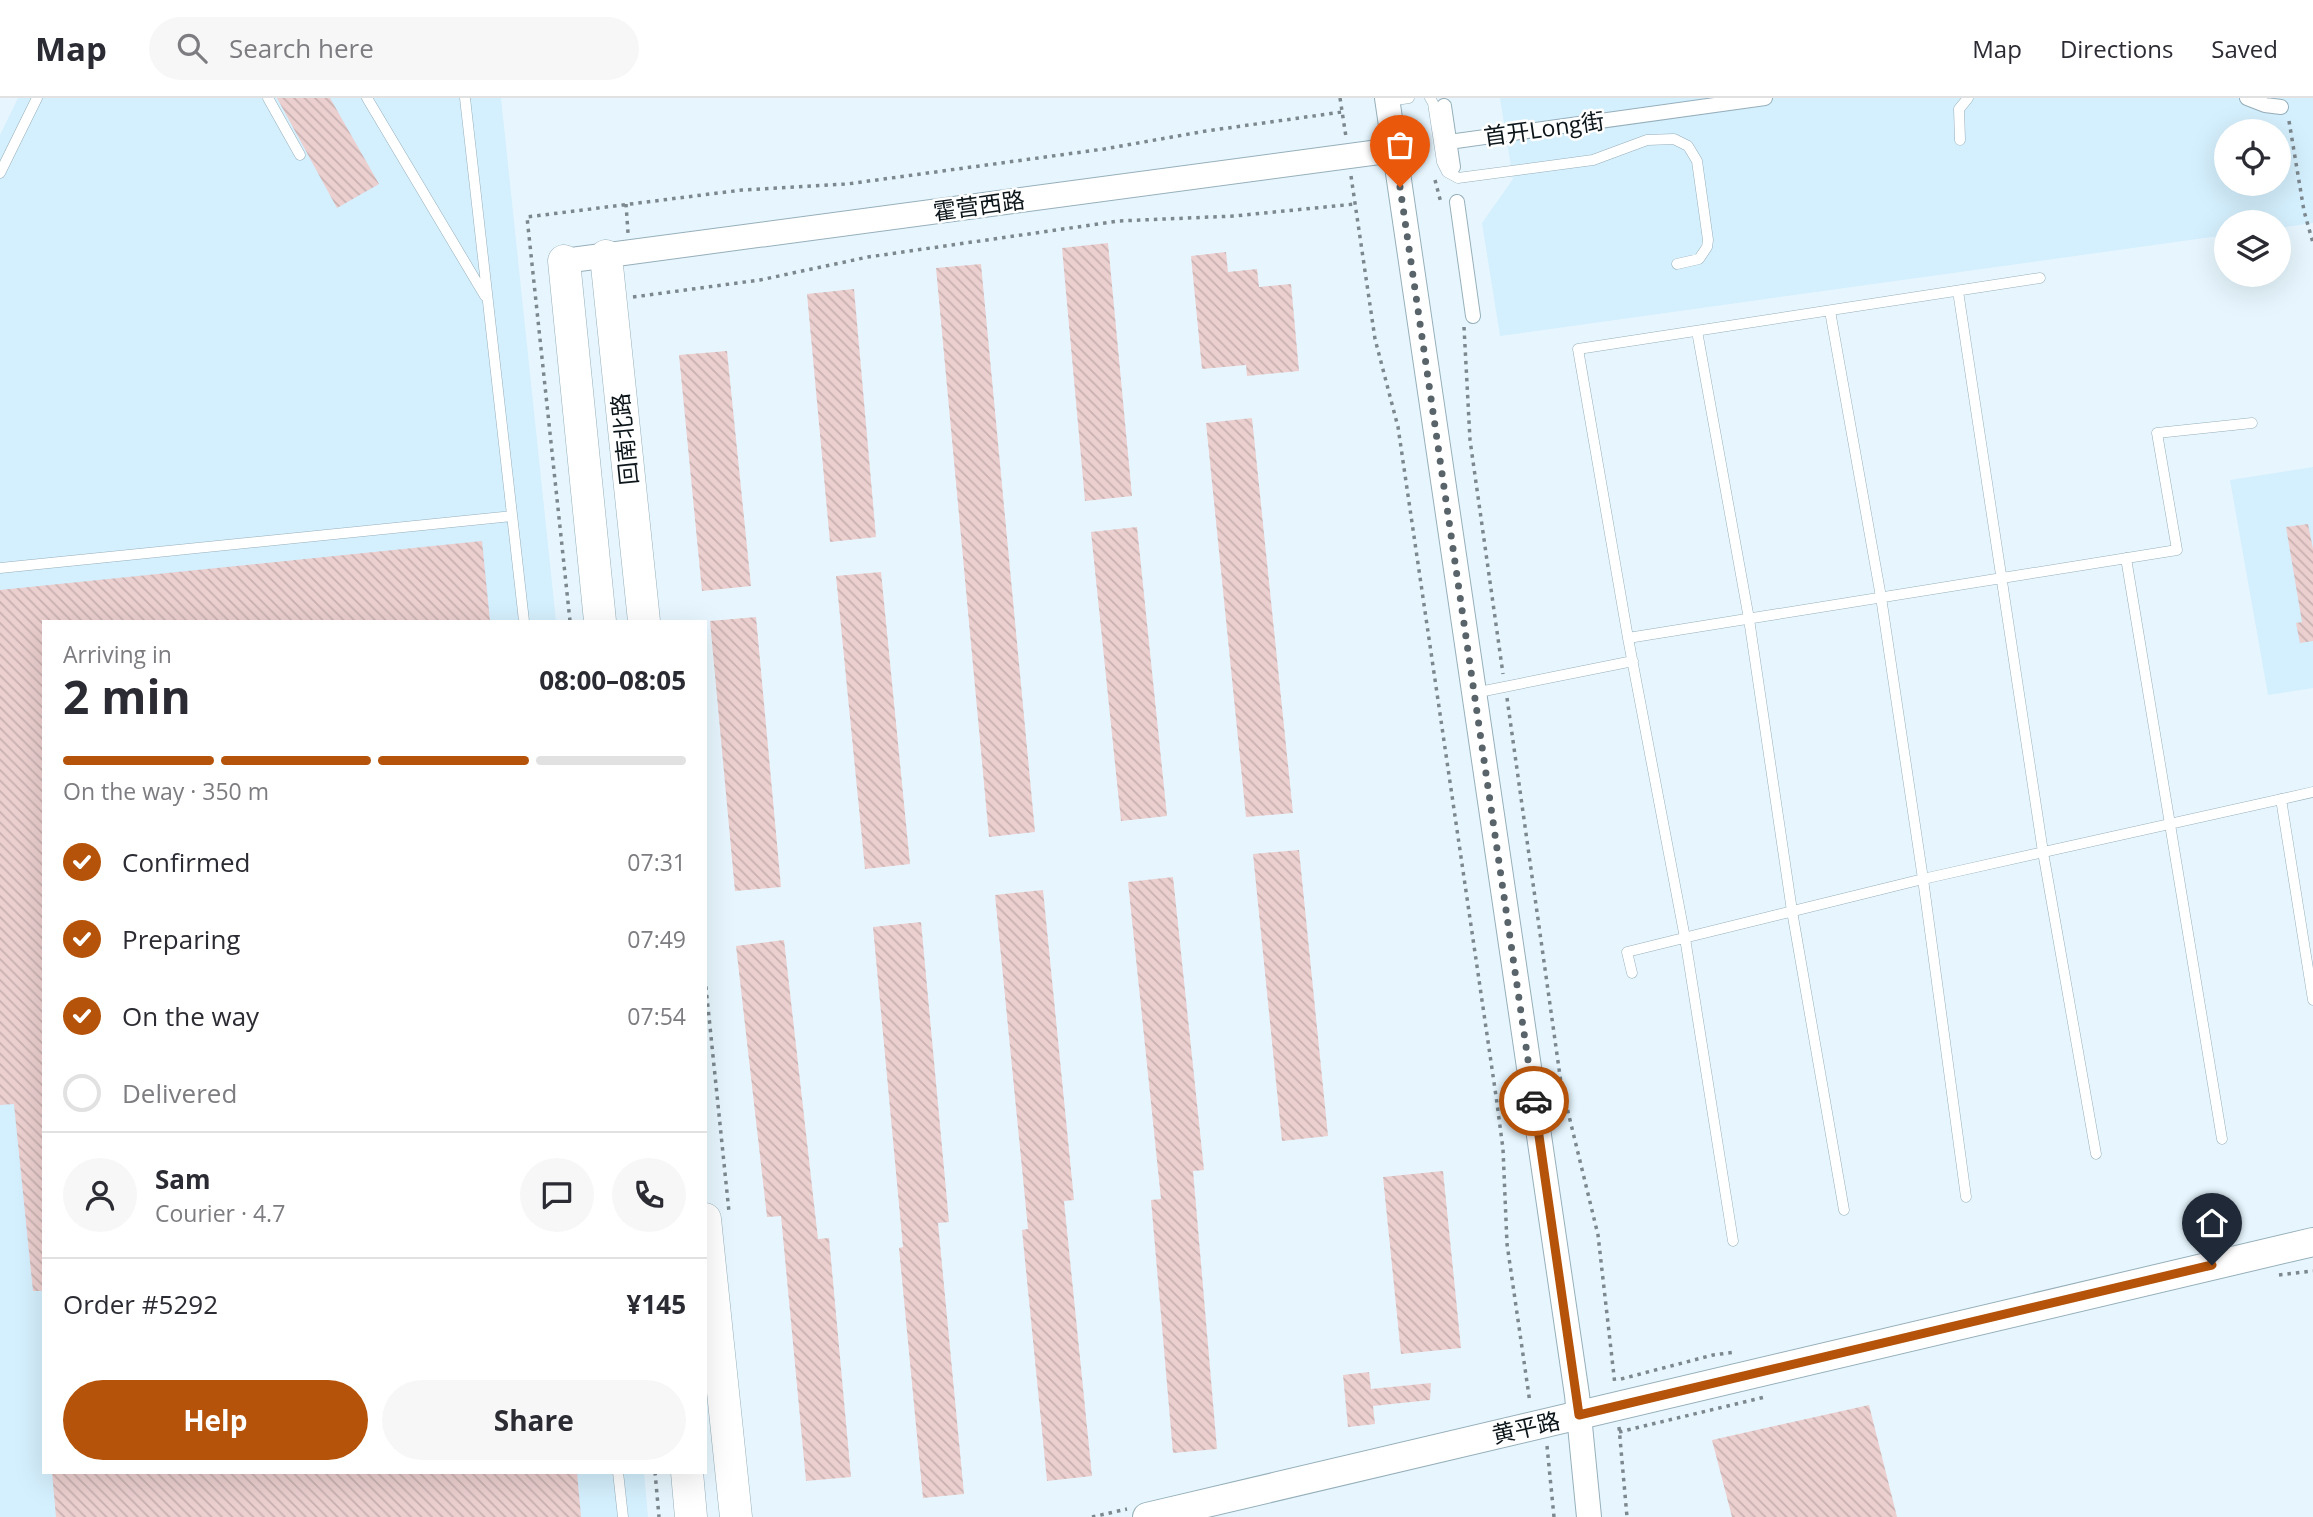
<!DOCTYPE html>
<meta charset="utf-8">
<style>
body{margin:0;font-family:"Open Sans","Noto Sans SC",sans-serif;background:#f7f7f7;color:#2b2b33;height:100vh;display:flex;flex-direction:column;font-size:26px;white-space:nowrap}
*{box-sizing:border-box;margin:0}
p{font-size:23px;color:#7c7c81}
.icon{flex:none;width:38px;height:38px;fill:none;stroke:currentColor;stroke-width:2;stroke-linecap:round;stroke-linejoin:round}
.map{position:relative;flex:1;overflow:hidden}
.sheet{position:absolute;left:42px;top:522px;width:665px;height:854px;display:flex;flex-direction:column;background:#fff;border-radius:0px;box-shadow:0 7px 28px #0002}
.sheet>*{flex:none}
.buttons{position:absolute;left:2214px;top:21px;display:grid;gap:14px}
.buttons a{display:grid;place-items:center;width:77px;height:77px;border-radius:50%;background:#fff;box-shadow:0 7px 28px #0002;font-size:35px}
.pin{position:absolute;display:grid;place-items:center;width:60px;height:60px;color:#fff;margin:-72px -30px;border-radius:50% 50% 50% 0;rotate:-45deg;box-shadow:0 0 7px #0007}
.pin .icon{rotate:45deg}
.courier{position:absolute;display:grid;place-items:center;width:70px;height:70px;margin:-35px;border:5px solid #b45309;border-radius:50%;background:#fff;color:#222;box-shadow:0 2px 9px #0007}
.overview em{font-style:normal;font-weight:700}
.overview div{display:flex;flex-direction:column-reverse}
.overview{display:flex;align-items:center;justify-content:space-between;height:119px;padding:0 21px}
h1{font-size:46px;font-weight:700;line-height:52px}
.bar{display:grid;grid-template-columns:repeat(4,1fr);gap:10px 7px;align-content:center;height:84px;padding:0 21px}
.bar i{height:9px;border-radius:5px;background:#e1e1e2}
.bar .selected{background:#b45309}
.bar p{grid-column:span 4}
.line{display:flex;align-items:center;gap:18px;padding:0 21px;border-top:2px solid #e1e1e2}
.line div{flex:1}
.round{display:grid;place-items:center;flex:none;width:74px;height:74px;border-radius:37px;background:#f7f7f7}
ol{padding:0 21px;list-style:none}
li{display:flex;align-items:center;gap:21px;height:77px}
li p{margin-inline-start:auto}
li .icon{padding:7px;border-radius:50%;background:#b45309;color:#fff;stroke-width:4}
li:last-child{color:#7c7c81}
li i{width:38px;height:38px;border:4px solid #e1e1e2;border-radius:50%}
.primary-button{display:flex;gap:14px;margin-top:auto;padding:14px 21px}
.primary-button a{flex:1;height:80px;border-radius:42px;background:#b45309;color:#fff;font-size:28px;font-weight:700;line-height:80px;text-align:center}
.primary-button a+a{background:#f7f7f7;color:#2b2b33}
header{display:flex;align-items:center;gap:42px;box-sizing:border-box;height:98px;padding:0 35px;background:#fff;border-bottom:2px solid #e1e1e2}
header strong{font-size:33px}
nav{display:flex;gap:38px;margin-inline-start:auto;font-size:24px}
.search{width:490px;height:63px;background:#f7f7f7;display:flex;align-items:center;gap:18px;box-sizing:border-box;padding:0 24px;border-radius:38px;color:#7c7c81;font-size:26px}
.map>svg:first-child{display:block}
.built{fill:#d4effd;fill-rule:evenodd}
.building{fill:url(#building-back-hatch)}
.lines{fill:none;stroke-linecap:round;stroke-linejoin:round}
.service-casing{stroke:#96afbb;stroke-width:11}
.pedestrian-casing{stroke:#96afbb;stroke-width:16}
.tertiary-casing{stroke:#96afbb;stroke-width:26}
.secondary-casing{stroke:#96afbb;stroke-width:30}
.primary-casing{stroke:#96afbb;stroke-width:33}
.path{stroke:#7c888e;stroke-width:3.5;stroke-dasharray:3.5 5;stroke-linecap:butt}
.service{stroke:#fff;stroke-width:10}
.pedestrian{stroke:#fff;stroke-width:14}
.tertiary{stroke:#fff;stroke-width:24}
.secondary{stroke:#fff;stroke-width:28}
.primary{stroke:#fff;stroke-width:32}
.done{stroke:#59646a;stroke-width:7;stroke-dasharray:0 12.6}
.route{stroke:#b45309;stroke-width:9}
.labels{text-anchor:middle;stroke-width:5;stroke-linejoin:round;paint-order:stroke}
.street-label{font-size:23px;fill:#0c151a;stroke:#fff}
</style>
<header>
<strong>Map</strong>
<div class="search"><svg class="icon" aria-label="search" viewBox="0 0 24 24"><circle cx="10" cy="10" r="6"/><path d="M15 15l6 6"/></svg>Search here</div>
<nav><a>Map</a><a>Directions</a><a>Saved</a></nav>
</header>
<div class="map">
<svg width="2313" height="1419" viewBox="0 0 2313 1419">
<defs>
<pattern id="building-back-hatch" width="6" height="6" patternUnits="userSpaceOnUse" patternTransform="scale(1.75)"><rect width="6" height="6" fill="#eccfcf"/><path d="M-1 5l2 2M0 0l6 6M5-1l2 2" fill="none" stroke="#c9b1b1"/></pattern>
</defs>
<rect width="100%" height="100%" fill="#e7f6fe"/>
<path class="built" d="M18,0h483l55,523h-512v851h600l4,45h-648v-1382z
M1500,0h813v125l-34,5 -1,-6h-52v13l-726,101 -18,-113 31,-44zM2226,33h52v53h-52z
M2313,369v221l-45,7 -38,-215z"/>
<path class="building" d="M277,0h53l49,86 -42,24z
M1108,145l24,253 -47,5 -23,-253z
M1226,154l2,20 29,-3 2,18 32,-3 8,87 -52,5 -1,-11 -44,4 -11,-113z
M981,166l54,568 -46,5 -53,-569z
M854,191l22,248 -46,5 -23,-248z
M727,253l24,235 -49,5 -23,-236z
M1252,320l41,395 -47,4 -40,-394z
M2308,426l5,25v92l-13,2 -4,-20 6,-1 -16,-95z
M1137,429l30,289 -46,5 -30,-289z
M482,443l8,80h-446v670h-11l-19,-187 -14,1v-515z
M881,474l29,292 -45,5 -29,-293z
M756,519l25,270 -46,4 -25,-270z
M1299,752l29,286 -46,5 -29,-287z
M1173,779l31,293 -11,1 24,278 -44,4 -22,-253 10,-1 -33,-317z
M1043,792l31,310 -10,1 28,275 -45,5 -25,-251 6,-1 -33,-334z
M921,824l28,300 -11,1 26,271 -41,4 -24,-250 4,-1 -30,-320z
M784,842l34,299 11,-1 22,239 -45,4 -25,-265 -14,1 -31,-271z
M1443,1073l18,177 -60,6 -18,-177z
M1369,1274l2,17 60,-6 -1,17 -57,6 2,18 -27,3 -5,-52z
M1869,1307l28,112h-165l-20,-77z
M52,1374h525l4,45h-525z"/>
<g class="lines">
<defs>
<path id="service" d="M268,0l32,57
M367,0l118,198
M465,0l59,523
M1430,0l3,5 9,59 5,10 11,6 135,-18 54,-20 27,-1 14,7 9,15 11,79 -1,7 -8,12 -22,5
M1389,3l20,-3
M1960,42l-1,-31 9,-11
M0,75l37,-75
M1958,193l85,561 53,302
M1830,213l51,286 42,282 43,318
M1697,233l52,288 43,292 52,299
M2126,460l96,581
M0,470l512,-52
M1628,540l549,-88 -20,-117 95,-10
M1474,595l159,-32
M2281,701l32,201
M1632,875l-5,-21 296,-73 390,-87
M1733,1143l-48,-303 -57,-300 -50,-289 462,-71
M618,1374l5,45"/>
<path id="pedestrian" d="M2247,0l18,7 16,2
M1444,8l9,61
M1449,44l316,-44
M1457,104l16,114"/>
<path id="tertiary" d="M1387,0l190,1297 12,122
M564,163l830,-111"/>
<path id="secondary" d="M1147,1419l1166,-275"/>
<path id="primary" d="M606,158l38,365
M564,163l36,360
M705,1121l31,298
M687,1374l4,45"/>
</defs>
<use href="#service" class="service-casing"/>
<use href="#pedestrian" class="pedestrian-casing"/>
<use href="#tertiary" class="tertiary-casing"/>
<use href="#secondary" class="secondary-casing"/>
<use href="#primary" class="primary-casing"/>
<path class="path" d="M1340,0l6,39
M2289,23l15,90 9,32
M1351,78l24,163 23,88 98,669 7,53 4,95 23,159
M1435,82l6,23
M626,106l2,29
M633,199l127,-17 108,-23 251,-36 115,-5 121,-12
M1464,229l6,113 33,234
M570,523l-43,-404 215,-27 105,-6 257,-35 102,-18 136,-19
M1507,600l54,385 37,152 17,150
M705,880l24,234
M2279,1177l34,-4
M1621,1281l92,-24 23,-3
M1619,1329l8,90
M1619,1334l146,-35
M1547,1348l7,71
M655,1374l4,45
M1092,1419l35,-8"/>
<use href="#service" class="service"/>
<use href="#pedestrian" class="pedestrian"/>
<use href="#tertiary" class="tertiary"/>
<use href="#secondary" class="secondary"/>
<use href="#primary" class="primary"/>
</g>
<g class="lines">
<path class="done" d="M1400,89l134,914"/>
<path class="route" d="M1534,1003l45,314 633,-150"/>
</g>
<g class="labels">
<g class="street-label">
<text transform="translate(1544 31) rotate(-8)" y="8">首开Long街</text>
<text transform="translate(979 108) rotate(-8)" y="8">霍营西路</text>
<text transform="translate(625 341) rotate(-96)" y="8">回南北路</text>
<text transform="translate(1526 1330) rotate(-13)" y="8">黄平路</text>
</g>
</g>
</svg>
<div class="buttons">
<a><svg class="icon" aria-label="locate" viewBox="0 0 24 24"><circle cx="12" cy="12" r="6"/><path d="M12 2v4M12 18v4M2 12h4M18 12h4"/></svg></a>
<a><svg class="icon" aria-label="layers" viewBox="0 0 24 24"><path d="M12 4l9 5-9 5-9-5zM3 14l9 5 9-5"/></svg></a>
</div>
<div class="pin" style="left:1400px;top:89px;background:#ea580c"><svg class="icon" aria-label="bag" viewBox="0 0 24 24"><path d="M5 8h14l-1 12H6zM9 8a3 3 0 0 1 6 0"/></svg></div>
<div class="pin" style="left:2212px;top:1167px;background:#1f2937"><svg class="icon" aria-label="home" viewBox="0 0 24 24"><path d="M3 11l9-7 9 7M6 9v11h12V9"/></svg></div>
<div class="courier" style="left:1534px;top:1003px"><svg class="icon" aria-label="car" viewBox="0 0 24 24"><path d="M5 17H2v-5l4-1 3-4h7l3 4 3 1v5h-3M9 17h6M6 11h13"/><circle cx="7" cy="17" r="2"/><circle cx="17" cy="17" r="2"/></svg></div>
<section class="sheet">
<div class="overview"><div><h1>2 min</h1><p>Arriving in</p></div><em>08:00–08:05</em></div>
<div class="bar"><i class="selected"></i><i class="selected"></i><i class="selected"></i><i></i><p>On the way · 350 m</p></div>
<ol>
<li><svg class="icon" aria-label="check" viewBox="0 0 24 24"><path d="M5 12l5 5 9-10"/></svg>Confirmed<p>07:31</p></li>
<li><svg class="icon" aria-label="check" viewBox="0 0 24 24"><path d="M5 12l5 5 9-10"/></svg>Preparing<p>07:49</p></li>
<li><svg class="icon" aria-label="check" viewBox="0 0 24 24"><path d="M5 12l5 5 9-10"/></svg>On the way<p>07:54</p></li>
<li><i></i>Delivered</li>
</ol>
<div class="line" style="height:126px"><a class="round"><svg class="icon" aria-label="person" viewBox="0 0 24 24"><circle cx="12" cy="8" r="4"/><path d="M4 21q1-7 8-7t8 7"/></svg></a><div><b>Sam</b><p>Courier · 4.7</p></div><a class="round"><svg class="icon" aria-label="chat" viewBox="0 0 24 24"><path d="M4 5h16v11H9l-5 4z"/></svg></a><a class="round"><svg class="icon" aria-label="phone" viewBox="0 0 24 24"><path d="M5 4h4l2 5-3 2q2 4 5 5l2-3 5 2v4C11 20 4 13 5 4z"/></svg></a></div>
<div class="line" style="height:91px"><div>Order #5292</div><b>¥145</b></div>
<div class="primary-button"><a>Help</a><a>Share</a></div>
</section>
</div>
